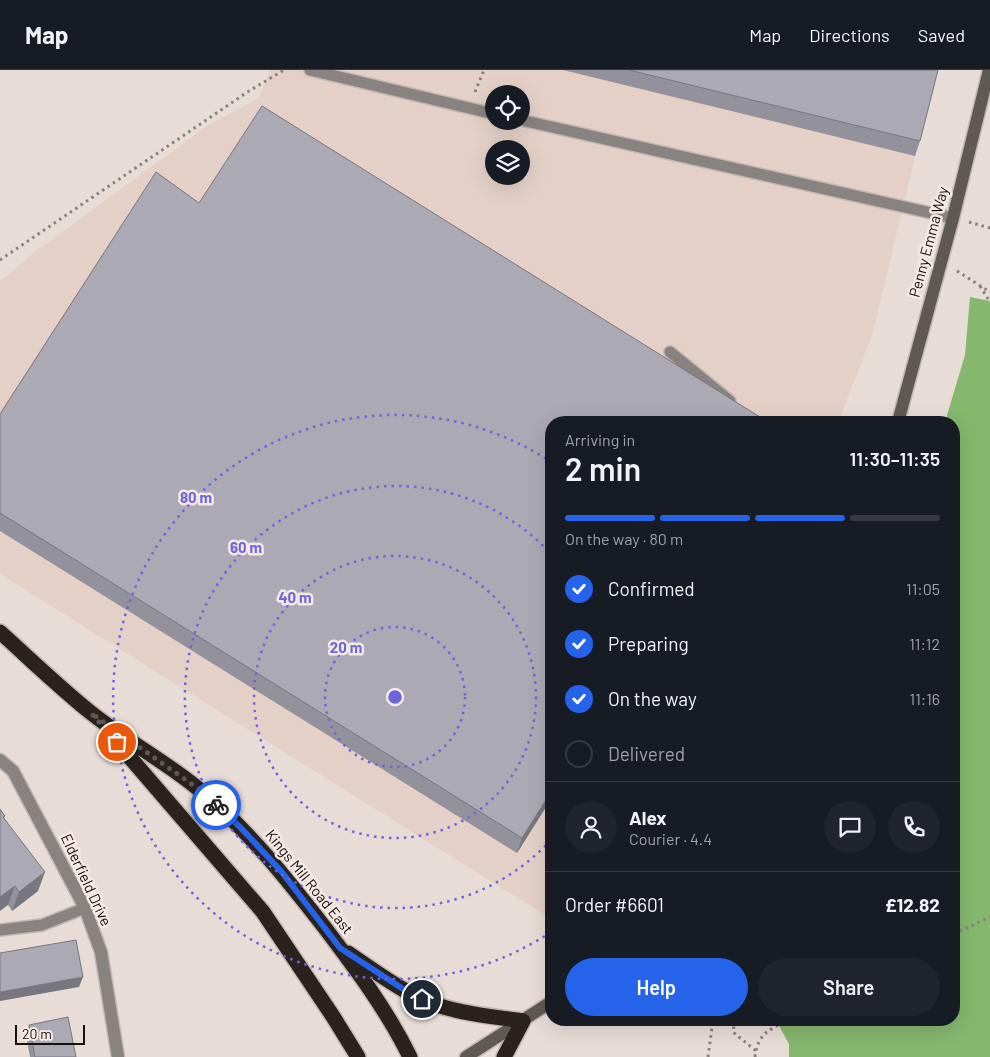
<!DOCTYPE html>
<meta charset="utf-8">
<style>
body{margin:0;font-family:Barlow,sans-serif;background:#20242c;color:#f1f3f6;height:100vh;display:flex;flex-direction:column;font-size:19px;white-space:nowrap}
*{box-sizing:border-box;margin:0}
p{font-size:16px;color:#9ea1a6}
.icon{flex:none;width:28px;height:28px;fill:none;stroke:currentColor;stroke-width:2;stroke-linecap:round;stroke-linejoin:round}
.map{position:relative;flex:1;overflow:hidden}
.side{position:absolute;left:545px;top:346px;width:415px;height:610px;display:flex;flex-direction:column;background:#171b24;border-radius:20px;box-shadow:0 5px 20px #0002}
.side>*{flex:none}
.fabs{position:absolute;left:485px;top:15px;display:grid;gap:10px}
.fabs a{display:grid;place-items:center;width:45px;height:45px;border-radius:50%;background:#171b24;box-shadow:0 5px 20px #0002;font-size:25px}
.scale{position:absolute;left:15px;bottom:12px;width:70px;box-sizing:border-box;padding-left:5px;border:2px solid #15110f;border-top:0;font-size:14px;line-height:18px;white-space:nowrap;color:#15110f;-webkit-text-stroke:4px #f6e9e3;paint-order:stroke}
.pin{position:absolute;display:grid;place-items:center;width:42px;height:42px;color:#fff;margin:-21px;border:2px solid #fff;border-radius:50%;box-shadow:0 1px 5px #0007}
.courier{position:absolute;display:grid;place-items:center;width:50px;height:50px;margin:-25px;border:4px solid #2563eb;border-radius:50%;background:#fff;color:#222;box-shadow:0 1px 6px #0007}
.overview em{font-style:normal;font-weight:600}
.overview div{display:flex;flex-direction:column-reverse}
.overview{display:flex;align-items:center;justify-content:space-between;height:85px;padding:0 20px}
h1{font-size:32px;font-weight:600;line-height:38px}
.bar{display:grid;grid-template-columns:repeat(4,1fr);gap:8px 5px;align-content:center;height:60px;padding:0 20px}
.bar i{height:6px;border-radius:4px;background:#363941}
.bar .on{background:#2563eb}
.bar p{grid-column:span 4}
.line{display:flex;align-items:center;gap:12px;padding:0 20px;border-top:1px solid #363941}
.line div{flex:1}
.round{display:grid;place-items:center;flex:none;width:52px;height:52px;border-radius:26px;background:#20242c}
ol{padding:0 20px;list-style:none}
li{display:flex;align-items:center;gap:15px;height:55px}
li p{margin-inline-start:auto}
li .icon{padding:5px;border-radius:50%;background:#2563eb;color:#fff;stroke-width:4}
li:last-child{color:#9ea1a6}
li i{width:28px;height:28px;border:2px solid #363941;border-radius:50%}
.action{display:flex;gap:10px;margin-top:auto;padding:10px 20px}
.action a{flex:1;height:58px;border-radius:30px;background:#2563eb;color:#fff;font-size:20px;font-weight:600;line-height:58px;text-align:center}
.action a+a{background:#20242c;color:#f1f3f6}
header{display:flex;align-items:center;gap:30px;box-sizing:border-box;height:70px;padding:0 25px;background:#171b24;border-bottom:1px solid #363941}
header strong{font-size:24px}
nav{display:flex;gap:28px;margin-inline-start:auto;font-size:18px}
.map>svg:first-child{display:block}
.built{fill:#e4d0c7;fill-rule:evenodd}
.forest{fill:#85b76d}
.lines{fill:none;stroke-linecap:round;stroke-linejoin:round}
.lane-casing{stroke:#c2b7b2;stroke-width:14}
.street-casing{stroke:#c2b7b2;stroke-width:15}
.secondary-casing{stroke:#c2b7b2;stroke-width:15}
.highway-casing{stroke:#c2b7b2;stroke-width:18}
.path{stroke:#89817d;stroke-width:3;stroke-dasharray:2.5 4;stroke-linecap:butt}
.lane{stroke:#888380;stroke-width:11}
.street{stroke:#888380;stroke-width:12}
.secondary{stroke:#5f5954;stroke-width:12}
.highway{stroke:#2a231d;stroke-width:15}
.wall{fill:#93919b}
.shaded-wall{fill:#78767e}
.building{fill:#aba9b4;stroke:#78767e}
.done{stroke:#5f5855;stroke-width:5;stroke-dasharray:0 9}
.route{stroke:#2563eb;stroke-width:6}
.ring{fill:none;stroke:#6d65df;stroke-width:2.5;stroke-dasharray:2.5 5}
.labels{text-anchor:middle;stroke-width:5;stroke-linejoin:round;paint-order:stroke}
.street-label{font-size:15px;fill:#15110f;stroke:#f6e9e3}
.centre{fill:#6d65df;stroke:#f6e9e3;stroke-width:2.5}
.ring-label{font-size:15px;text-anchor:middle;font-weight:bold;fill:#6d65df;stroke:#f6e9e3;stroke-width:5;stroke-linejoin:round;paint-order:stroke}
</style>
<header>
<strong>Map</strong>
<nav><a>Map</a><a>Directions</a><a>Saved</a></nav>
</header>
<div class="map">
<svg width="990" height="987" viewBox="0 0 990 987">
<rect width="100%" height="100%" fill="#e8dcd6"/>
<path class="built" d="M270,0h666l-64,266 -34,86h-287v497l-551,-345v-293l36,-30 171,-125 52,-28zM494,24h27v27h-27zM494,79h27v27h-27z"/>
<path class="forest" d="M970,227l20,4v756h-201v-13l-13,-24h178v-598h-9l20,-67z"/>
<g class="lines">
<defs>
<path id="lane" d="M310,0l184,44
M521,50l432,98
M670,282l60,49
M0,860l42,-5 43,-17"/>
<path id="street" d="M0,690l13,11 72,137 16,44 17,105"/>
<path id="secondary" d="M898,352l55,-204 36,-148
M466,987l85,-55"/>
<path id="highway" d="M0,562c30,27 59,55 90,80 36,29 77,50 111,79 48,40 86,88 124,137 31,41 62,82 85,129
M108,662l155,180 71,106 24,39
M348,883c24,16 47,34 73,46 31,14 69,17 102,22l-19,36"/>
</defs>
<use href="#lane" class="lane-casing"/>
<use href="#street" class="street-casing"/>
<use href="#secondary" class="secondary-casing"/>
<use href="#highway" class="highway-casing"/>
<path class="path" d="M475,22l9,-22
M969,152l21,6
M0,190l249,-169 35,-21
M957,201l33,21
M980,216l10,16
M954,864l36,-17
M735,950l-2,12 23,19
M708,987l5,-37
M755,987c3,-24 14,-27 33,-37"/>
<use href="#lane" class="lane"/>
<use href="#street" class="street"/>
<use href="#secondary" class="secondary"/>
<use href="#highway" class="highway"/>
</g>
<path class="wall" d="M563,0h375l-18,71 -5,15z
M199,133l352,219v377l-34,54 -517,-322v-117z
M0,739l5,7 -1,2 34,73 -26,20 -4,-6z
M29,955l47,32h-46l-4,-22z"/>
<path class="shaded-wall" d="M551,722v7l-34,54 5,-15z
M45,802l-7,19 -26,20 7,-19z
M15,816l-7,19 -8,6v-14z
M83,907l-4,10 -79,14v-9z"/>
<path class="building" d="M629,0h309l-18,71z
M262,36l506,316h-217v370l-29,46 -522,-325v-99l156,-242 43,31z
M0,739l5,7 -2,1 42,55 -26,20 -4,-6 -15,11z
M76,870l7,37 -83,15v-39z
M68,947l8,40h-41l-6,-32z"/>
<g class="lines">
<path class="done" d="M117,672l-26,-29 109,77 16,15"/>
<path class="route" d="M216,735l25,23 40,43 59,77 63,41 19,10"/>
</g>
<g class="ring">
<circle cx="395" cy="627" r="70"/>
<circle cx="395" cy="627" r="141"/>
<path d="M551 770A211 211 0 1 1 551 484"/>
<path d="M551 862A282 282 0 1 1 551 392"/>
</g>
<g class="labels">
<g class="street-label">
<text transform="translate(929 172) rotate(-75)" y="5">Penny Emma Way</text>
<text transform="translate(86 810) rotate(65)" y="5">Elderfield Drive</text>
<text transform="translate(309 812) rotate(51)" y="5">Kings Mill Road East</text>
</g>
</g>
<circle cx="395" cy="627" r="8" class="centre"/>
<g class="ring-label">
<text x="196" y="433">80 m</text>
<text x="246" y="483">60 m</text>
<text x="295" y="533">40 m</text>
<text x="346" y="583">20 m</text>
</g>
</svg>
<div class="fabs">
<a><svg class="icon" aria-label="locate" viewBox="0 0 24 24"><circle cx="12" cy="12" r="6"/><path d="M12 2v4M12 18v4M2 12h4M18 12h4"/></svg></a>
<a><svg class="icon" aria-label="layers" viewBox="0 0 24 24"><path d="M12 4l9 5-9 5-9-5zM3 14l9 5 9-5"/></svg></a>
</div>
<div class="scale">20 m</div>
<div class="pin" style="left:117px;top:672px;background:#ea580c"><svg class="icon" aria-label="bag" viewBox="0 0 24 24"><path d="M5 8h14l-1 12H6zM9 8a3 3 0 0 1 6 0"/></svg></div>
<div class="pin" style="left:422px;top:929px;background:#1f2937"><svg class="icon" aria-label="home" viewBox="0 0 24 24"><path d="M3 11l9-7 9 7M6 9v11h12V9"/></svg></div>
<div class="courier" style="left:216px;top:735px"><svg class="icon" aria-label="bike" viewBox="0 0 24 24"><circle cx="6" cy="16" r="4"/><circle cx="18" cy="16" r="4"/><path d="M6 16l4-8h5l3 8M10 8l3 8H6M13 5h3"/></svg></div>
<section class="side">
<div class="overview"><div><h1>2 min</h1><p>Arriving in</p></div><em>11:30–11:35</em></div>
<div class="bar"><i class="on"></i><i class="on"></i><i class="on"></i><i></i><p>On the way · 80 m</p></div>
<ol>
<li><svg class="icon" aria-label="check" viewBox="0 0 24 24"><path d="M5 12l5 5 9-10"/></svg>Confirmed<p>11:05</p></li>
<li><svg class="icon" aria-label="check" viewBox="0 0 24 24"><path d="M5 12l5 5 9-10"/></svg>Preparing<p>11:12</p></li>
<li><svg class="icon" aria-label="check" viewBox="0 0 24 24"><path d="M5 12l5 5 9-10"/></svg>On the way<p>11:16</p></li>
<li><i></i>Delivered</li>
</ol>
<div class="line" style="height:90px"><a class="round"><svg class="icon" aria-label="person" viewBox="0 0 24 24"><circle cx="12" cy="8" r="4"/><path d="M4 21q1-7 8-7t8 7"/></svg></a><div><b>Alex</b><p>Courier · 4.4</p></div><a class="round"><svg class="icon" aria-label="chat" viewBox="0 0 24 24"><path d="M4 5h16v11H9l-5 4z"/></svg></a><a class="round"><svg class="icon" aria-label="phone" viewBox="0 0 24 24"><path d="M5 4h4l2 5-3 2q2 4 5 5l2-3 5 2v4C11 20 4 13 5 4z"/></svg></a></div>
<div class="line" style="height:65px"><div>Order #6601</div><b>£12.82</b></div>
<div class="action"><a>Help</a><a>Share</a></div>
</section>
</div>
